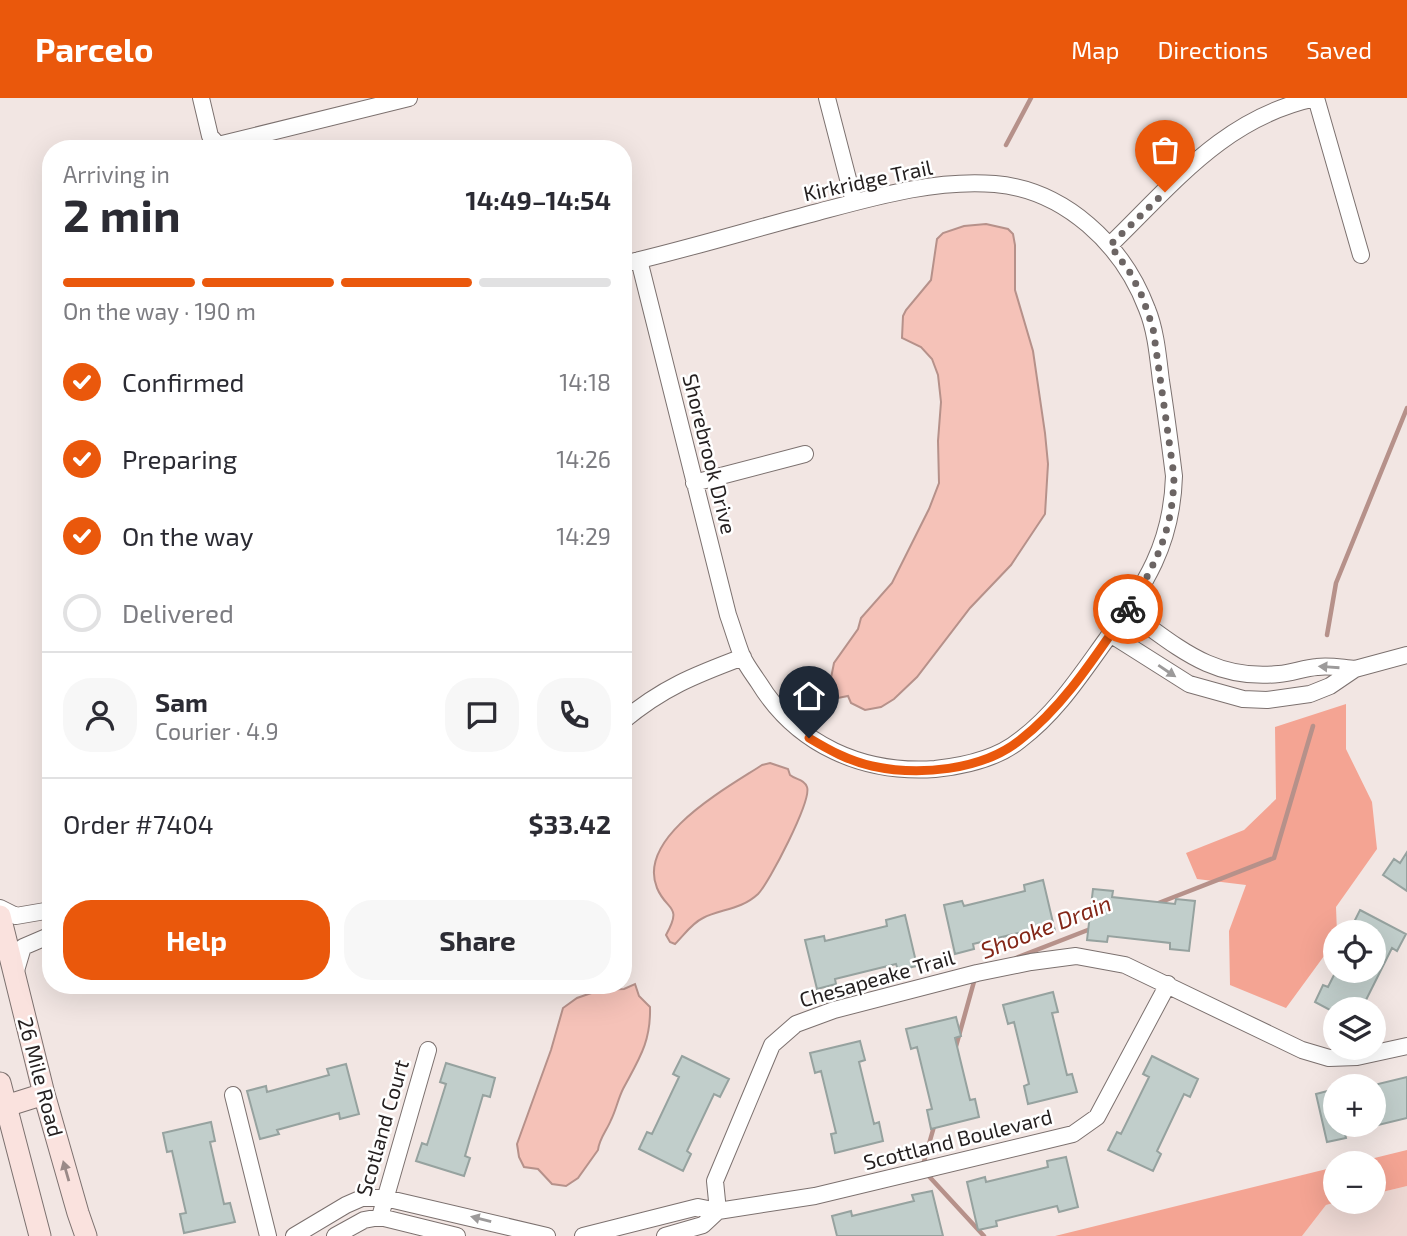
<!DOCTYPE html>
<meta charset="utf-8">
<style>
body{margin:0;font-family:"Exo 2",sans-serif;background:#f7f7f7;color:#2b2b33;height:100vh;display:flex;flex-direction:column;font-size:26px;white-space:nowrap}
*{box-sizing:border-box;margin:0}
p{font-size:23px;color:#7c7c81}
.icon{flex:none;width:38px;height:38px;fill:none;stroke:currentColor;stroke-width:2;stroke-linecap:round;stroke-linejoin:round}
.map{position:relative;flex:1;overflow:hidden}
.drawer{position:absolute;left:42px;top:42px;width:590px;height:854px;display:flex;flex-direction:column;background:#fff;border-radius:28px;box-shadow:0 7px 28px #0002}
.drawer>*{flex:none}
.buttons{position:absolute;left:1323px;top:822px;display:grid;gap:14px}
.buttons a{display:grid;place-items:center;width:63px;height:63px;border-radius:50%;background:#fff;box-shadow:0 7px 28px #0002;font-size:35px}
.pin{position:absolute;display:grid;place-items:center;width:60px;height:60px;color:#fff;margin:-72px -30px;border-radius:50% 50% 50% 0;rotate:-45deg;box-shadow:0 0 7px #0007}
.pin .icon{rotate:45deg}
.courier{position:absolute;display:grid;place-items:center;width:70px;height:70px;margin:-35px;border:5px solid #ea580c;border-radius:50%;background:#fff;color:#222;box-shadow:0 2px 9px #0007}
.head em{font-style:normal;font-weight:700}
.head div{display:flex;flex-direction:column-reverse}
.head{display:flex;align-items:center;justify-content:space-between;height:119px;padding:0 21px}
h1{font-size:46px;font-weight:700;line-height:52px}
.bar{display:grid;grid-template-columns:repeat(4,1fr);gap:10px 7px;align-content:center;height:84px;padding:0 21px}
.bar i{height:9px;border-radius:5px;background:#e1e1e2}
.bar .on{background:#ea580c}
.bar p{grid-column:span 4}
.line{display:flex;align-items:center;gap:18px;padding:0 21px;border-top:2px solid #e1e1e2}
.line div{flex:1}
.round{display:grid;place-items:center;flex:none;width:74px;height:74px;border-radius:28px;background:#f7f7f7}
ol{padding:0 21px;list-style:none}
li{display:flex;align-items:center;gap:21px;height:77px}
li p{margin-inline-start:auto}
li .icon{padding:7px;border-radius:50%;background:#ea580c;color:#fff;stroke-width:4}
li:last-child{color:#7c7c81}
li i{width:38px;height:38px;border:4px solid #e1e1e2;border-radius:50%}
.primary-button{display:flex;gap:14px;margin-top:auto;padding:14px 21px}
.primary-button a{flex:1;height:80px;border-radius:28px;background:#ea580c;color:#fff;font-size:28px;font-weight:700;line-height:80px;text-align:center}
.primary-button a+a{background:#f7f7f7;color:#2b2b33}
header{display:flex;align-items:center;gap:42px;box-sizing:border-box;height:98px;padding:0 35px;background:#ea580c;color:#fff}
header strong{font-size:33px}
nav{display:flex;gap:38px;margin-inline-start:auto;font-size:24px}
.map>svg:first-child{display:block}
.built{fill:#edd8d3}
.green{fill:#f4a493}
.water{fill:#f5c2b8;stroke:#b6918a;stroke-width:2}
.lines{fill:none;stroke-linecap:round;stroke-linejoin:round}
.stream{stroke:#b6918a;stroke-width:4.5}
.building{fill:#c1cecb;stroke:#96a29f;stroke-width:2}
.street-casing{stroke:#7c716f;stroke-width:18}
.secondary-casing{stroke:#7c716f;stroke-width:23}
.street{stroke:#fff;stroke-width:16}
.secondary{stroke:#fae2de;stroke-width:21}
.oneway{fill:#9c9a9a}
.oneway2{fill:#9a8a88}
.done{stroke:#6c6564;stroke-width:7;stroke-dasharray:0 12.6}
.route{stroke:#ea580c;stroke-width:9}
.labels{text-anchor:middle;stroke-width:5;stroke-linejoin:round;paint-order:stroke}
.street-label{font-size:21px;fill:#241f1f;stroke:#fff}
.water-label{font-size:23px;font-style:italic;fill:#842718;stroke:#fff}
</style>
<header>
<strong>Parcelo</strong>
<nav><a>Map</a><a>Directions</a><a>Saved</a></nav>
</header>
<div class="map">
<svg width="1407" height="1138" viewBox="0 0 1407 1138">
<rect width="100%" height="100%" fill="#f2e6e3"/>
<path class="built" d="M1407,1088v50h-105l24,-31 12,-3h36v-8z"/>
<path class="green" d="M1346,606v45l26,53 5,47 -41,58 1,26h-2v8l-49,67 -56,-23 -1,-54 17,-46 -49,-6 -11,-26 58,-23 32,-31 -1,-72z
M1407,1052v36l-33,8v-30h-24z
M1335,1069v35h2l-11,3 -24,31h-247z"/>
<path class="water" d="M986,126l22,5 5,5 2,11v45l18,61 12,82 3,31 -3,50 -34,51 -41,43 -53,69 -23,22 -13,8 -16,3 -14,-7 -3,-7 -10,2 -6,-4 -3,-6 5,-25 24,-34 3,-11 31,-35 37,-74 10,-26 -1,-42 3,-39 -3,-27 -6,-16 -11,-12 -19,-9 1,-22 3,-6 25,-30 6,-41 6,-6 21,-7z
M770,665l18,6 2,6c6,5 14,4 17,12 5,13 -38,96 -49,107 -17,16 -38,15 -55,24 -11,5 -19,17 -28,26l-5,-2 -4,-7c17,-31 1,-23 -9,-47 -21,-51 70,-100 105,-123z
M635,886l4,12 11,11c1,35 -11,52 -27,82 -5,10 -7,21 -12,31 -4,10 -12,19 -13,30l-20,28 -12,8 -14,-2 -14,-15 -14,-2 -5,-10 -2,-13 34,-94 12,-42 14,-10 23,-8 24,-1z"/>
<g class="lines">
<path class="stream" d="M1006,47l25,-47
M1327,537l9,-52 71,-175
M1156,806l118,-46 39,-132
M1016,860l77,-30
M955,952l20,-72
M923,1067l12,-42
M925,1074l59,64"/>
</g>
<path class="building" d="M1407,754v39l-24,-16 11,-16 6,4z
M1043,782l12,51 -19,4 -1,-6 -62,15 1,5 -19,5 -11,-49 18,-4 2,5 61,-15 -1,-6z
M1093,791l20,2 -1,6 63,7 1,-5 19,2 -6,50 -19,-2v-6l-62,-7 -1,6 -20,-2z
M1360,812l46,24 -9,17 -5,-3 -31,62h-31l-15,-8 8,-17 5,2 8,-16h38v-38h-13l-10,-5z
M905,817l12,51 -19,4 -2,-6 -61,15 1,5 -19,5 -12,-49 19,-4 1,5 62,-15 -1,-6z
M1053,894l5,20 -6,1 15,62 5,-1 5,18 -49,12 -4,-18 5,-2 -15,-62 -6,2 -5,-19z
M956,919l5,19 -6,2 15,62 5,-1 4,18 -48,12 -4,-19 5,-1 -15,-62 -6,2 -5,-20z
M860,943l5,19 -6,2 15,62 5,-2 4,19 -48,12 -4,-19 5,-1 -15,-62 -6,2 -5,-20z
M682,958l47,23 -9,18 -6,-3 -27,57 4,3 -8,17 -44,-22 8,-17 5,2 27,-57 -6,-3z
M1152,958l46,23 -8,18 -6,-3 -27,57 4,3 -8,17 -45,-21 9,-18 4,2 28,-57 -6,-3z
M446,965l49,15 -5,19 -7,-2 -18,61 5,2 -6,18 -48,-15 6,-18 5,2 19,-61 -6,-2z
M346,966l13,50 -19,5 -1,-6 -62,17 2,4 -19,5 -13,-48 19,-5 1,6 62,-17 -2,-6z
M1407,979v41l-33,8v-41z
M1335,991v36h8l3,13 -19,4 -11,-48z
M211,1024l4,19 -5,1 14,62 6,-1 5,19 -51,11 -4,-19 6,-1 -14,-62 -5,1 -4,-19z
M1066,1059l12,50 -19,5 -2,-6 -61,15 1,5 -19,4 -11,-48 18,-5 1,5 62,-15 -1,-6z
M932,1093l11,45h-106l-5,-20 19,-5 1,5 62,-15 -2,-6z"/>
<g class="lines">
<defs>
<path id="street" d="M201,0l9,38 8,9 191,-47
M827,0l27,104
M1316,0l45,157
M1110,147c64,-62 115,-128 206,-147
M623,166c65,-15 130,-35 195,-52 56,-15 118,-33 177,-28 70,6 128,61 152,125 9,22 11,48 14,72 5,32 9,63 13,95 -2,70 -29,108 -68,164 -26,36 -50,73 -86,100 -23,19 -56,26 -85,29 -72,5 -138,-24 -176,-86 -6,-9 -13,-18 -17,-27 -5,-13 -9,-27 -14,-41l-89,-355
M694,385l111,-29
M1110,536l79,50 54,15 24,1 43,-6 20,-8 25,-17c-13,-1 -26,-4 -38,-2 -13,1 -25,6 -38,7 -67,7 -102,-28 -152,-63
M1355,571l52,-14
M623,623c39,-33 72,-46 120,-64
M0,810l16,8 35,-6
M15,876l8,-27 28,-12
M1168,886l-71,133 -24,17 -258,62 -97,15 -3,-30 57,-136 24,-21 38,-14 143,-37 54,-11 45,-6 49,9 177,85 27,8 28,-1 50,-11
M233,997l35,141
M380,1119l48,-167
M294,1138l52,-31 16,-7h23l162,38
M335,1138l29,-16 16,-3 77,19
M583,1138l115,-29 20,4 -15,14 -38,11"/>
<path id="secondary" d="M0,818l44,178 34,119 8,23
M0,985l40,153
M6,1008l38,-12"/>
</defs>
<use href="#street" class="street-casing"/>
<use href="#secondary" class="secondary-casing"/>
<use href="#street" class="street"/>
<use href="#secondary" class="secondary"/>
</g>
<defs><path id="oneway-solid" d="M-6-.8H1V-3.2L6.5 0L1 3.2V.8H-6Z" transform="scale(1.75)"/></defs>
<g class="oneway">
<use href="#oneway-solid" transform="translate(1329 569) rotate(-176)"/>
<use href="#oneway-solid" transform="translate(1167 573) rotate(34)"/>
<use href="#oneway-solid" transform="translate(481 1121) rotate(-166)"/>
</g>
<use class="oneway2" href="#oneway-solid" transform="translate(66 1073) rotate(-106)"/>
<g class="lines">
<path class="done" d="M1128,511c28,-45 45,-79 46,-133l-21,-148 -11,-32 -11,-22 -21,-29 55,-53"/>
<path class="route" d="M809,640c20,12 40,23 63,28 46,10 109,5 148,-26 45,-35 76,-85 108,-131"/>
</g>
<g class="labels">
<g class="street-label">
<text transform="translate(868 83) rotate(-12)" y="7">Kirkridge Trail</text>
<text transform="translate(709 356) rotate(76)" y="7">Shorebrook Drive</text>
<text transform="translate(877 881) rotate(-16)" y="7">Chesapeake Trail</text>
<text transform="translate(40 979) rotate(75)" y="7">26 Mile Road</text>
<text transform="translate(383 1030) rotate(-74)" y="7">Scotland Court</text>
<text transform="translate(958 1042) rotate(-14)" y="7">Scottland Boulevard</text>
</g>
<g class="water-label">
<text transform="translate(1046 829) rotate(-21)" y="8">Shooke Drain</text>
</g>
</g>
</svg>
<div class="buttons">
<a><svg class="icon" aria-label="locate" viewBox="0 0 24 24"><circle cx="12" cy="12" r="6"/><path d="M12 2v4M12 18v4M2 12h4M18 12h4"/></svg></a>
<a><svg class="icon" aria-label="layers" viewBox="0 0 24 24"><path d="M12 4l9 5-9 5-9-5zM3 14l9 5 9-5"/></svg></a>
<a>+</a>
<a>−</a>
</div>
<div class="pin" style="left:1165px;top:94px;background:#ea580c"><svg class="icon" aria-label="bag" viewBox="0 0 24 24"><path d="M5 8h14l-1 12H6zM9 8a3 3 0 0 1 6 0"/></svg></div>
<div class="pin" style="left:809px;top:640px;background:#1f2937"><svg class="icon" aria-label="home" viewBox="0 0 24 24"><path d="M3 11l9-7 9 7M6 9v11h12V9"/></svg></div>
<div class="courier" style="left:1128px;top:511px"><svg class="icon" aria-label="bike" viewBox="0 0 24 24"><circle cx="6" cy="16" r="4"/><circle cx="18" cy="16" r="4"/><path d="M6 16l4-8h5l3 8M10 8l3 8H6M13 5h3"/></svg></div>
<section class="drawer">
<div class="head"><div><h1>2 min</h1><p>Arriving in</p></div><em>14:49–14:54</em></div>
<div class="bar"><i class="on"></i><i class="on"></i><i class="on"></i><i></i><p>On the way · 190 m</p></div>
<ol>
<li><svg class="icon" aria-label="check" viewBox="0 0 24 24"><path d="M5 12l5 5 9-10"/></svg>Confirmed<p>14:18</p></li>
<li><svg class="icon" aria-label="check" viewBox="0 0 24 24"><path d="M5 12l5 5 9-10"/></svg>Preparing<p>14:26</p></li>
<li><svg class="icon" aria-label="check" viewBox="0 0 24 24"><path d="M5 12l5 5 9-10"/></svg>On the way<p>14:29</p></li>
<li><i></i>Delivered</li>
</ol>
<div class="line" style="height:126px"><a class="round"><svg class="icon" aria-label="person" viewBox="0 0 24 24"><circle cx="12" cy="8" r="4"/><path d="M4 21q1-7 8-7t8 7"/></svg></a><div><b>Sam</b><p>Courier · 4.9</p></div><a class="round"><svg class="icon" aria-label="chat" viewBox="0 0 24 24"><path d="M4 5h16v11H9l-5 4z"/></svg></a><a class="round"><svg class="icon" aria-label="phone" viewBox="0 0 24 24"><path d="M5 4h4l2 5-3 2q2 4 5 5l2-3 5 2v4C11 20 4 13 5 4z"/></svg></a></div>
<div class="line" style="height:91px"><div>Order #7404</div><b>$33.42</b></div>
<div class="primary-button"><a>Help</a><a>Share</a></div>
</section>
</div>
